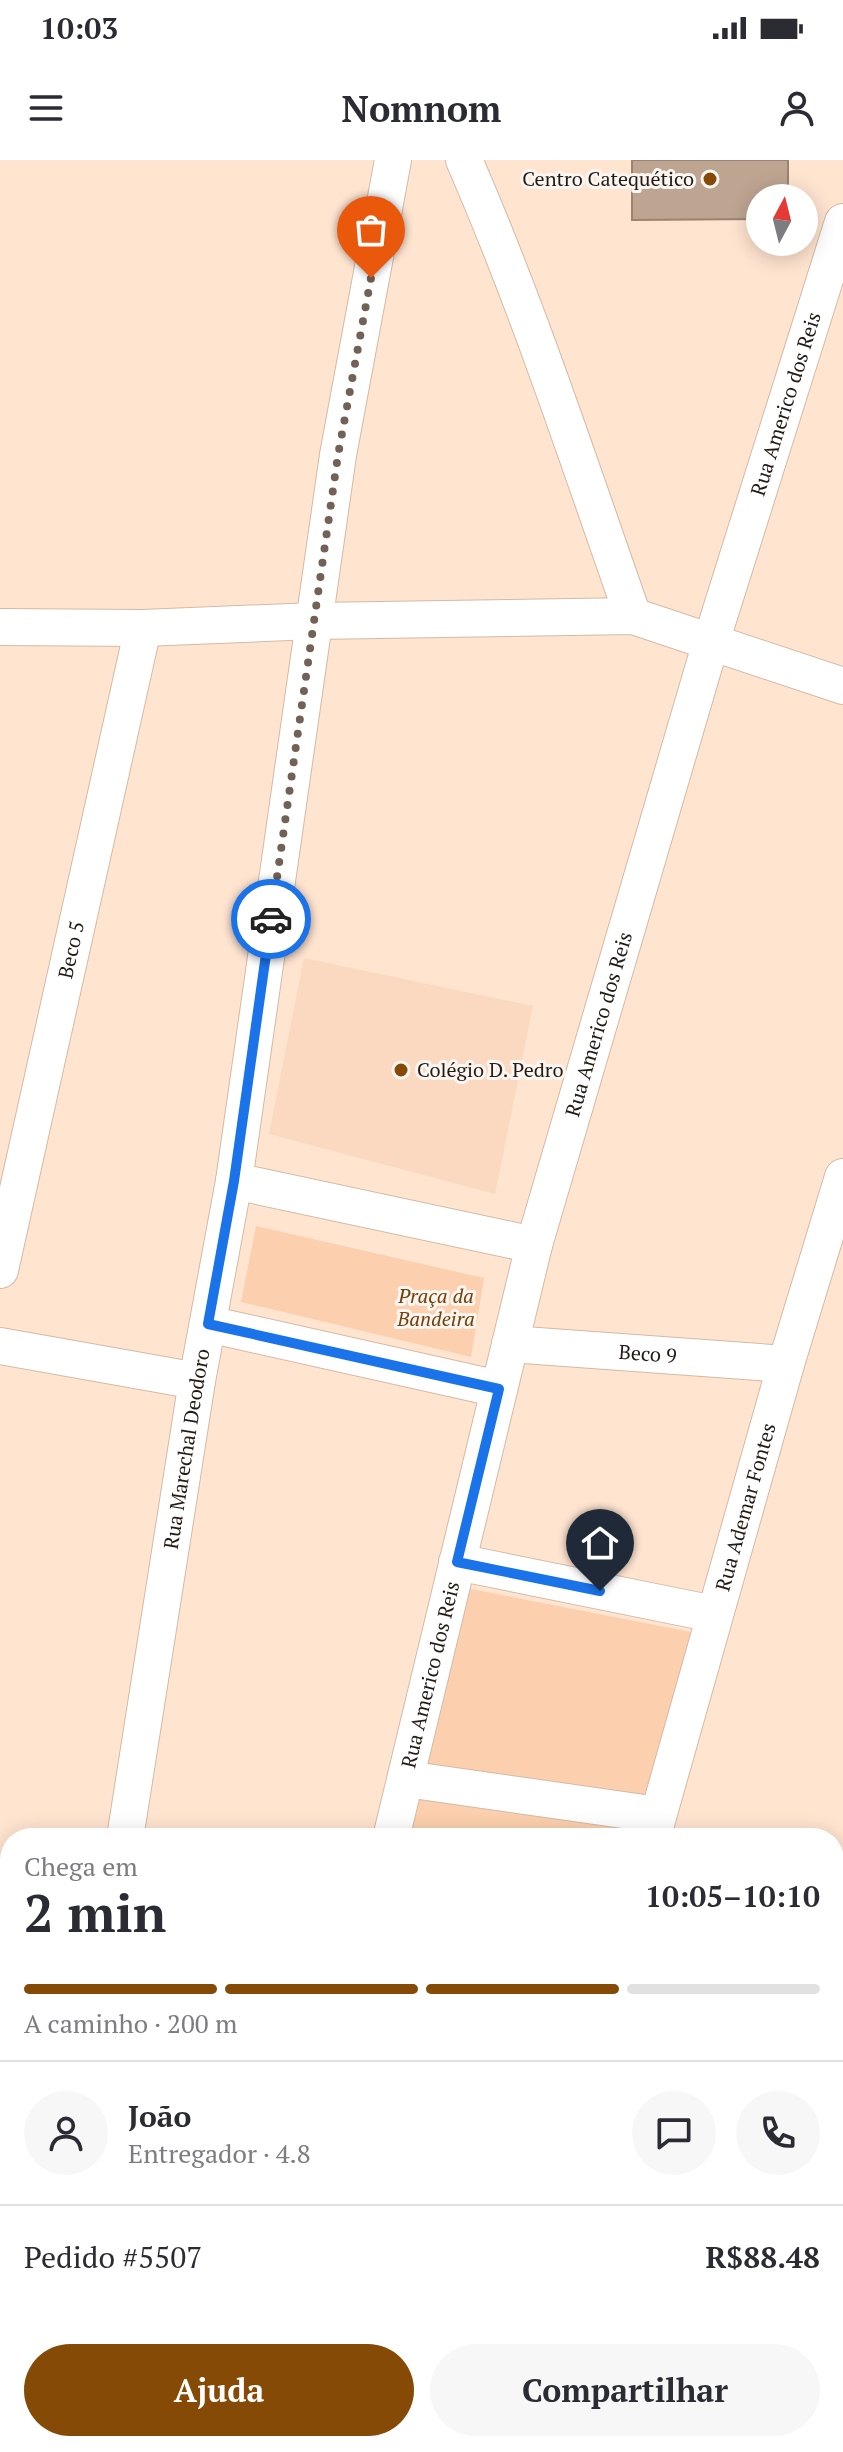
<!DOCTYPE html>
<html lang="pt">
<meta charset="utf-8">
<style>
body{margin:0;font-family:"PT Serif",serif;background:#f7f7f7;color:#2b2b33;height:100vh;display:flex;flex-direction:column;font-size:30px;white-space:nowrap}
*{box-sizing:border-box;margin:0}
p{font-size:26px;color:#7c7c81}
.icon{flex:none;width:44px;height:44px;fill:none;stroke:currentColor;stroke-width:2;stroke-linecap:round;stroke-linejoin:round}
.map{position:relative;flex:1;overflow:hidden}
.details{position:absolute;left:0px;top:1668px;width:844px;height:624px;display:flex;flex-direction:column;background:#fff;border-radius:32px 32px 0 0;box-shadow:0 4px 20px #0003}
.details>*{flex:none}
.needle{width:52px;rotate:7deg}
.tools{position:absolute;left:746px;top:24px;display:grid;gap:16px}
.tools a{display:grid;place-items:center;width:72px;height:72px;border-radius:50%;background:#fff;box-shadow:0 4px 20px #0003;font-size:40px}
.pin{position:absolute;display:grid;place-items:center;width:68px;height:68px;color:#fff;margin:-82px -34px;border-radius:50% 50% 50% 0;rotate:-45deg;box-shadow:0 0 8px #0007}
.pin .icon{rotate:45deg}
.courier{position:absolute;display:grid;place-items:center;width:80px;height:80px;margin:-40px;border:6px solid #1a73e8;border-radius:50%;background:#fff;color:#222;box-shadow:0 2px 10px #0007}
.summary em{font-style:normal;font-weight:700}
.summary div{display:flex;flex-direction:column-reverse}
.summary{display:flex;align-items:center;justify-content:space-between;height:136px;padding:0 24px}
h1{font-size:52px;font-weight:700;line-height:60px}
.bar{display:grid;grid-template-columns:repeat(4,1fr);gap:12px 8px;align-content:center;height:96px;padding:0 24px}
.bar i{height:10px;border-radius:6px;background:#e1e1e2}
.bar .on{background:#864a07}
.bar p{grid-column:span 4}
.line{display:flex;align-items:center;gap:20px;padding:0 24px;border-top:2px solid #e1e1e2}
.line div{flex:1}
.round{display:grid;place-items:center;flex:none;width:84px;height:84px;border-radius:42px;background:#f7f7f7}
.button{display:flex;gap:16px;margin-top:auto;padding:16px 24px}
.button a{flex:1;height:92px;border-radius:48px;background:#864a07;color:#fff;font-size:32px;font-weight:700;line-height:92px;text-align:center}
.button a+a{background:#f7f7f7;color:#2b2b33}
.status{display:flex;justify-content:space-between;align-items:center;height:56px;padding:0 40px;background:#fff;direction:ltr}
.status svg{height:22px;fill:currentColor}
header{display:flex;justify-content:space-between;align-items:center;height:104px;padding:0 24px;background:#fff;font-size:36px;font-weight:700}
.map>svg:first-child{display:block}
.built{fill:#fad9c0}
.green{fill:#fcd0ae}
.building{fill:#bea592;stroke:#9b8370;stroke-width:2}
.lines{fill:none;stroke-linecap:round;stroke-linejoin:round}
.minor-casing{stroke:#d3baa6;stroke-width:38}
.minor{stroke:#fff;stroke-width:36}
.done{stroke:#716156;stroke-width:8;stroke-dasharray:0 14.4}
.route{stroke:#1a73e8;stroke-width:10}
.poi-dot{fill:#864a07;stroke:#fbf6f2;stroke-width:3}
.labels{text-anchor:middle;stroke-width:6;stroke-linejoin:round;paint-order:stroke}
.poi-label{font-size:20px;fill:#241b14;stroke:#fbf6f2;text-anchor:end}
.street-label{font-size:20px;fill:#241b14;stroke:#fbf6f2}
.park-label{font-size:20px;font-style:italic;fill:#764004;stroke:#fbf6f2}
</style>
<div class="status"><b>10:03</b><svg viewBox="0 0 49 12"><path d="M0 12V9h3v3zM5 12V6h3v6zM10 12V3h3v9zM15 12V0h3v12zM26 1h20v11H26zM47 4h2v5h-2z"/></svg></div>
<header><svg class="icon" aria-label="menu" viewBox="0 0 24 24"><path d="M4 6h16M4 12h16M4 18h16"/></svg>Nomnom<svg class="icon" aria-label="person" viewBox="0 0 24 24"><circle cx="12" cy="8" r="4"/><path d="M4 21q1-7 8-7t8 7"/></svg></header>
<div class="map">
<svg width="843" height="2292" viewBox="0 0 843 2292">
<rect width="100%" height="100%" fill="#ffe4d0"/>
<path class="built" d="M304,798l229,48 -38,188 -226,-60z"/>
<path class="green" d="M256,1066l228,52 -13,79 -230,-55z
M466,1428l230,45 -47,172 -224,-29z
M416,1629l210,32 2,17h-223z
M269,2282h169l52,8 -1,2h-223z"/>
<path class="building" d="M632,0h156v38h-28v21l-128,1z"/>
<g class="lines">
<defs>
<g id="minor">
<path d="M464,0c65,149 115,303 169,456"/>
<path d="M0,467l143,1 171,-7 319,-5 210,70"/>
<path d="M234,1021l300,64"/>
<path id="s1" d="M0,1110l143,-642"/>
<path d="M208,1164l291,65"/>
<path id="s2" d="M510,1184l276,20"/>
<path d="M0,1186l197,35"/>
<path d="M457,1402l257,52"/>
<path d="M406,1619l252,36"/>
<path id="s3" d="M125,1678l72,-457 37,-200 104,-726 55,-295"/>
<path id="s4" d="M391,1678l143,-593 177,-603 132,-420"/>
<path id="s5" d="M652,1678l134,-474 57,-187"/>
<path d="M834,1829l9,-44"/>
<path d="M0,1865l10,2"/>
<path d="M0,2013l10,2"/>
<path d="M834,2152l9,2"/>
<path d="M0,2183l10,2"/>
<path d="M5,2292l5,-22"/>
<path d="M248,2292l3,-10"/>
<path d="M499,2292l3,-10"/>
<path d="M746,2292l2,-10"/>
</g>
</defs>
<use href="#minor" class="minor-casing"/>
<use href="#minor" class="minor"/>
</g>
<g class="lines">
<path class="done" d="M271,759l67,-464 33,-177"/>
<path class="route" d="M271,759l-37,262 -26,143 291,65 -42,173 143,29"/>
</g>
<g class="poi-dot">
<circle cx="710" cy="19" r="8"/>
<circle cx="401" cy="910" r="8"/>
</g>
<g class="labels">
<g class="poi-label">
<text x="694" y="26">Centro Catequético</text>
<text x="417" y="917" text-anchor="start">Colégio D. Pedro</text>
</g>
<g class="street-label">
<text dy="7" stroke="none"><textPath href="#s4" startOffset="1488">Rua Americo dos Reis</textPath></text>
<text dy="7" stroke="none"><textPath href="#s1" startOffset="328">Beco 5</textPath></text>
<text dy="7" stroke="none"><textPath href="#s4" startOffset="840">Rua Americo dos Reis</textPath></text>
<text dy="7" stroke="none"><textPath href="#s2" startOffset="138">Beco 9</textPath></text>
<text dy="7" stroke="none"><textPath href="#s3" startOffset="394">Rua Marechal Deodoro</textPath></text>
<text dy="7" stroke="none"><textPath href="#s5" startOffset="344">Rua Ademar Fontes</textPath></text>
<text dy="7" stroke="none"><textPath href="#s4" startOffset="168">Rua Americo dos Reis</textPath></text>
</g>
<g class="park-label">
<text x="436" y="1143">Praça da<tspan x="436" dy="23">Bandeira</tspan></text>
</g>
</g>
</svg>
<div class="tools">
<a><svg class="needle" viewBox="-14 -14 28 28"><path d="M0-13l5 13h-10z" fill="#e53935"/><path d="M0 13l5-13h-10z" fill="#7c7c81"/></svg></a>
</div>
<div class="pin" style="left:371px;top:118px;background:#ea580c"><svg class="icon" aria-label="bag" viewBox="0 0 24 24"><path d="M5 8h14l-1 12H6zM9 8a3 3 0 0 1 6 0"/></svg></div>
<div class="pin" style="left:600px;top:1431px;background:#1f2937"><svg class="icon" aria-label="home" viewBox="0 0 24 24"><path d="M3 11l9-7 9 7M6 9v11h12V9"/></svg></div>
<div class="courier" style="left:271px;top:759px"><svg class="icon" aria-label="car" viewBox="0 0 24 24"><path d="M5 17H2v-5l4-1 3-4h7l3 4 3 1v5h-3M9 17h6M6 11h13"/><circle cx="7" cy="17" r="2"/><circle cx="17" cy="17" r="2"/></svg></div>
<section class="details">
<div class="summary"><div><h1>2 min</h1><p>Chega em</p></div><em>10:05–10:10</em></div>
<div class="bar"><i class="on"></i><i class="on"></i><i class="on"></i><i></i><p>A caminho · 200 m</p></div>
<div class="line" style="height:144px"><a class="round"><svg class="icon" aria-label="person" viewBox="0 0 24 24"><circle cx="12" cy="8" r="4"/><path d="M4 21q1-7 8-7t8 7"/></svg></a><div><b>João</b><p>Entregador · 4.8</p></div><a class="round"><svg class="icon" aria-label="chat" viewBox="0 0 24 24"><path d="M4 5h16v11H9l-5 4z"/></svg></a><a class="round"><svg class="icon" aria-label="phone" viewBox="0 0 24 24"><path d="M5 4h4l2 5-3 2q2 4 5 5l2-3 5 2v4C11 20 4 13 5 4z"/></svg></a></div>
<div class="line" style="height:104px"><div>Pedido #5507</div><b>R$88.48</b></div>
<div class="button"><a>Ajuda</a><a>Compartilhar</a></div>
</section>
</div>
